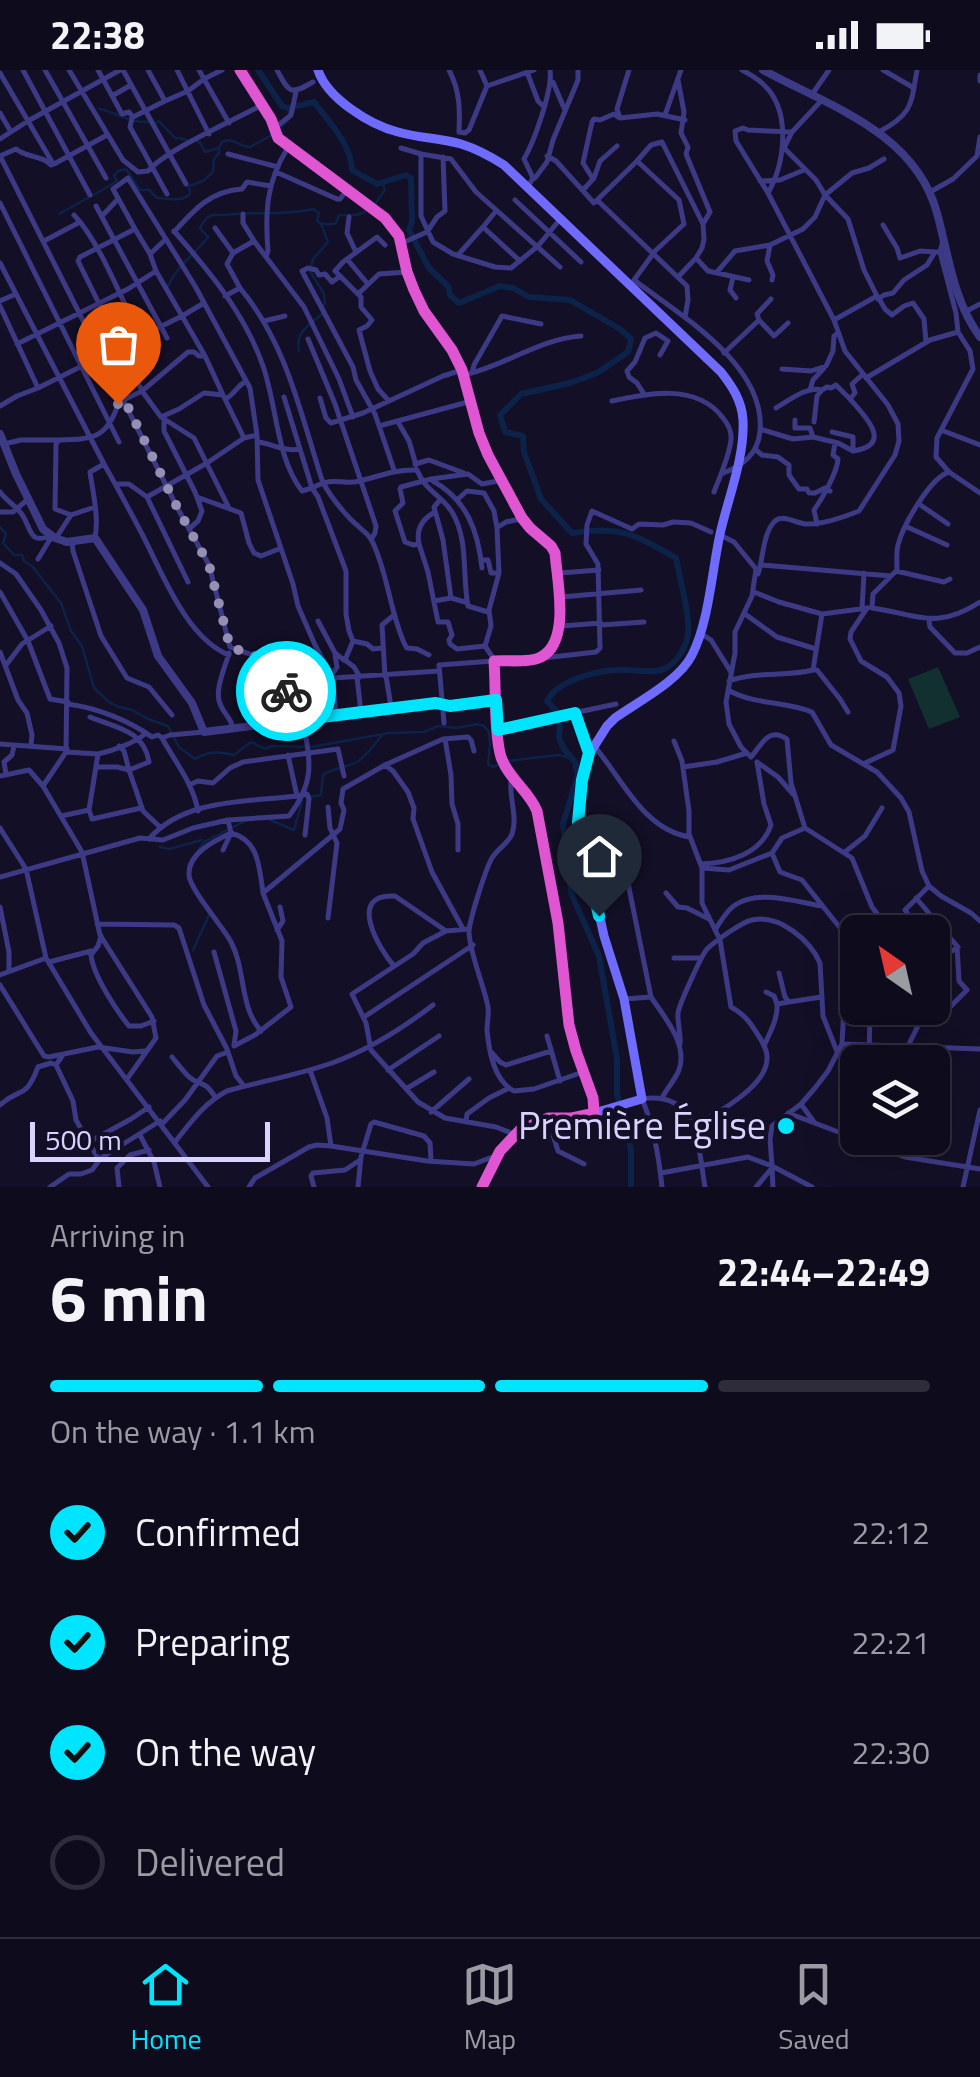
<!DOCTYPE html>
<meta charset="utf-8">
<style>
body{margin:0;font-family:"Titillium Web",sans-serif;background:#171425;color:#f1f3f6;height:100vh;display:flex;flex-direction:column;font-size:38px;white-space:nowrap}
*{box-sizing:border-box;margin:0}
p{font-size:32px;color:#9b9ba3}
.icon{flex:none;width:55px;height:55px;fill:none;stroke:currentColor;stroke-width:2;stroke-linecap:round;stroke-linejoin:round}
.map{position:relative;height:1117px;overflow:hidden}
.side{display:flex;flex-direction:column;background:#0e0b1c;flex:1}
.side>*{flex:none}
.needle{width:65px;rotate:326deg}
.buttons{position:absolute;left:840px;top:845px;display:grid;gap:20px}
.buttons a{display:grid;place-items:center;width:110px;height:110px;border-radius:15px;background:#0e0b1c;box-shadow:0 10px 40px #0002,0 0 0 2px #2e2b3b;font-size:50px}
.scale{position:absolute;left:30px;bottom:25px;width:240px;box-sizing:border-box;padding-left:10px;border:5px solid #d9d4ff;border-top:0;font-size:28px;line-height:35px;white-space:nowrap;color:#d9d4ff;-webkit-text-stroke:8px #130f26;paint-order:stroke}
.pin{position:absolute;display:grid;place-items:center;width:85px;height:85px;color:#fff;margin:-102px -42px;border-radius:50% 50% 50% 0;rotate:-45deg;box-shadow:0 0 10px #0007}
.pin .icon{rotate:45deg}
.courier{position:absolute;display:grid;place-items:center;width:100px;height:100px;margin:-50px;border:8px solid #00e5ff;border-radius:50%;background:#fff;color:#222;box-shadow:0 2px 12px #0007}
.headline em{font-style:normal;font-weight:700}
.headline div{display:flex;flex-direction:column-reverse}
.headline{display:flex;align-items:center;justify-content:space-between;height:170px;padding:0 50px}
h1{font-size:65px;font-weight:700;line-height:75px}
.bar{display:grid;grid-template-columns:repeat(4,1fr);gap:15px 10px;align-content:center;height:120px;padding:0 50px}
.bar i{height:12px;border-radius:8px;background:#2e2b3b}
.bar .current{background:#00e5ff}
.bar p{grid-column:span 4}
ol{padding:0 50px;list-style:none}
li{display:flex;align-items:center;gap:30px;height:110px}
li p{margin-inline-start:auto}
li .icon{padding:10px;border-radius:50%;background:#00e5ff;color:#111;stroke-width:4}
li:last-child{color:#9b9ba3}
li i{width:55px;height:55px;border:5px solid #2e2b3b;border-radius:50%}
.status{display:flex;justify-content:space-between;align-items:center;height:70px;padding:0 50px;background:#0e0b1c;direction:ltr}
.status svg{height:28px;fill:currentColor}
.menu{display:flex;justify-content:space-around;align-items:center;height:140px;border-top:2px solid #2e2b3b;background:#0e0b1c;font-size:28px;color:#9b9ba3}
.menu a{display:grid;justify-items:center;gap:5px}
.menu .current{color:#00e5ff}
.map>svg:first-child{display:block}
.pitch{fill:#12302f}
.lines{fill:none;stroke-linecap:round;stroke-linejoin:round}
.stream{stroke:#0c2248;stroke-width:2.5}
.river{stroke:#0c2248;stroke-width:6}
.minor{stroke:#3d3a85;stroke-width:5}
.tertiary{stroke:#3d3a85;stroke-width:8}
.secondary{stroke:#6f6bff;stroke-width:9}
.trunk{stroke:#e055d1;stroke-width:11}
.done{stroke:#948fb3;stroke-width:10;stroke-dasharray:0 18}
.route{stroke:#00e5ff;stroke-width:12}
.poi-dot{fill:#00e5ff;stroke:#130f26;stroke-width:4}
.labels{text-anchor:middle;stroke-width:9;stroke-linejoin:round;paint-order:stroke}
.poi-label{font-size:38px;fill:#d9d4ff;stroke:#130f26;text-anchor:end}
</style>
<div class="status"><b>22:38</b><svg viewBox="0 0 49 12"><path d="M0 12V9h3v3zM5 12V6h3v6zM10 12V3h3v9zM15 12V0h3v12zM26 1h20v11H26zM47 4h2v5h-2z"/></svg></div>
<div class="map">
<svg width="980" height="1117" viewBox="0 0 980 1117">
<rect width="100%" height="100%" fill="#130f26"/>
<path class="pitch" d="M938,597l22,50 -31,12 -21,-50z"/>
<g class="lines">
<path class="stream" d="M99,39c17,3 31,14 50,13
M156,53l3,-2 16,17h5l9,3
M278,60l12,-12 -2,-10
M196,70l5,4 4,8 14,-4
M375,134l10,-14 -3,-8
M59,144l52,-29 6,-5 -3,-4 4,-5 8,-2 14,21h9l8,8c11,0 24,5 33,-4l-1,-8 14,-5 10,-9 1,-13 5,-6v-5l3,-6c11,-6 17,5 28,5l22,-12
M321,154l7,18 -15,17 -3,12 14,23 1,10 -4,2
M168,216c10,-21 26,-31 40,-49l-8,-9c3,-5 4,-9 10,-12 5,-2 11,-1 16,-1 30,-4 59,1 87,-6l6,4 -2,8c5,4 14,4 19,2l3,-8h17l9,-3
M299,281c-4,-19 11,-27 23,-37
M0,457l6,7 -3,9 11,12h8l2,6 8,5 29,37 10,28 11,15 12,42 15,14 10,5 13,3 16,9 20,7 11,21 16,12c13,-8 24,-8 39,-4l17,-13 14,7 7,-3 39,1 78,-14 35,-1 14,-6 18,2 21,-4 7,2 5,6 1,12 -2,20 5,3 8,-3
M508,691l50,-6 13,3
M308,727l13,-2 2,-20c11,-8 23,-7 34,-13 10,-6 18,-18 25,-27
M270,750l24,10 8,-29
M160,777l9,2 33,-9
M188,795l16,-23 43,-22
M193,880l16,-35"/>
<path class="river" d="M258,0l24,36 6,2 26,-6c15,20 37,42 38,68l25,14 29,-9 5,3 1,44 -3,8 20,38 19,18 2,9 9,8 41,-17 13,2 16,9 41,3 50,29 11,10 -3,13 -31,21 -27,10 -49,11 -21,21 5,17 18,4 1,16 17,47 31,34c49,-8 63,2 104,25 4,23 14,55 12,77 -2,13 -13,31 -27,35 -14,4 -32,-2 -46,0 -22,2 -58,11 -68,31l10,11 3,14 -1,11 5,12 11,13 3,13 -15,49 8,69 28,63 18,103v35l14,56v37"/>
<path class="minor" d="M23,0l67,125
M45,0l61,108
M69,0l54,90 15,12 10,-1c18,-21 86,-51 114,-66
M98,0l24,44 7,-2 4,5 32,-16
M123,0l63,114
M148,0l17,31 23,-10 16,-12 25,44
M177,0l32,64
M199,0l5,9 18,-9
M277,0c12,22 12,26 36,12
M449,0c11,21 11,39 10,62
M480,0l7,16
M629,0l-12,39 3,9 37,-4 28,6
M742,0c7,4 15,8 21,14 29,26 22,79 5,109l66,127 11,31 43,54 10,19 1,17 -4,14 -36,56c-15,6 -37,14 -54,13 -10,-1 -21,-10 -30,-3 -12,11 -12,39 -17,53
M883,0l31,18
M527,2l11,29 4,4
M0,3l52,89
M980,5v6
M678,10l6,32 -3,21 7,14 -2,7 24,58 -7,12
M553,12l11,26
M813,23l16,-23
M112,26l19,-11
M0,43l11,19
M665,45l16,-45
M132,48l-2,9 37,67
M276,57l15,-12 5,-23
M459,62l6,1 4,-3 18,-44 47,-16
M879,62c34,-18 32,-28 38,-62
M0,69l28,-18 92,-51
M401,78l20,6v62l12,26 20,12 42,13 16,1 27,-22 19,-23
M287,79c-21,34 -22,64 -19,102l-2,6 38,50 35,72 14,38
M228,84l50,13
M421,84l30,5 25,33 84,75
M0,86l178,353 31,56 21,82 44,16 22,56
M0,86l16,-7c11,9 26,6 35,16l3,-1 53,-29
M547,86l9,5 38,42 43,-42 42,39 5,24 -29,27 -21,29c46,35 132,85 126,151 -2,24 -18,35 -39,43
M637,91l14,-16 11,-3 41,82 1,15 -2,9 -6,10 -18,19
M276,102l61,27h3l8,-10
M535,108l12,-16 6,-22 25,-60v-10
M593,109l-10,-16 9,-41 2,-3 6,1 14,-6 4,3
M760,111l20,-1 24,-10
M528,117l5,-9 -9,-19c10,-17 29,-70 26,-89
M583,120l11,-12 6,-17 17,-15
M930,122l23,-13 24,-23 3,-19
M768,123l-32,-52 -1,-10 8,-3 5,2 44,2
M515,130l66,62
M597,130l90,86 1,14 -3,17
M0,133l119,239
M96,136l71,132
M496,141l-13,16 37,34
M243,144v9l11,18
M74,145c26,27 48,86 66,121
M102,146l16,-17
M349,147l-2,16 9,19
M883,155l14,23 3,10 20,-7 15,1
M215,158l18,25 -6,11 13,24
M174,161c36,41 71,83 89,135 14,40 13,91 39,125l10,-3 6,9 28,74v43l3,17 4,10 -8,19 9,7 6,10
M174,162c20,-22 36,-41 68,-43l5,-7 24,4
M44,171l36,-19
M402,173l25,-11 10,-15 8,-6 -2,-54
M942,174l-2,8 16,61 2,19 12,19 3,18 -36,69 -1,19 13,15 31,21
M385,175l-8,-8 -34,25 -8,9 26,26v10l11,13 -5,6 -8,4 11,41 8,18 11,12
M770,175l-3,16 6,14 -1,5
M233,183l21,-12 12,16
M150,184l16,-15
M458,185l25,-28
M696,188l12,13 41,9
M347,189l20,24
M0,193l104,201 -14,8c3,22 9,44 5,66
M156,201l26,45 22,-13
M717,202l18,-21 35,-6 33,-16 12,-12 10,-22 -9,-15 -32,-32 8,-16 29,-31
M339,207l-7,5 -7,-8 -6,1 -3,-5 -8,-2 -6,3 51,96 3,13 19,34 19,56
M733,207l-3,13 6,8
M358,224l21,-20 28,-2
M225,226l15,-8c46,55 60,123 81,189 4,14 26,40 37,49 6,6 11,8 15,17 15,32 17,69 32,102l2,3 10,1 12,6
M878,227l7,12 7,6 12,-9 9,-3 11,16 2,23
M878,229l6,-4 9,-2 11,-13 23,-15 8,-13h5
M0,231l16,-7
M0,236l38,82
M965,242l15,-8
M759,250l15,16 14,-13
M834,250l43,-24 -13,-26 -16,-51 -23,-24 27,-22 17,-5 15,-9
M264,251l21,-5
M308,269l27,65 41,122 -1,7 -3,5
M17,274l111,-55 28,-18 -6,-17 -15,-25
M724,283l35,-33 -2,-6 14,-15
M205,286h-6l-5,-4h-6l-46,39 -64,-130 2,-4 55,-28 -22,-40 15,-11 67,108 55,102 7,47 1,45 35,104 5,22 17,39 18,33 3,38
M782,299l29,2 15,-5 7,-15 1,-15 4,-3
M472,303l2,-8 28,-49 39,8
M464,305c41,-9 75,-36 117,-39
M866,308l64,-38 28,-8
M810,320l3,-10 11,-12
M644,324l-7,-11 -8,-6 -2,-6 8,-9 10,-24 11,-5 12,8 -8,14
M284,327l16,52
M320,328l6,20 5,5 32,-10 80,-37 16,-5
M225,329l19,39
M612,331c37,-8 85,-18 111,17 5,6 9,13 8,22 -2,17 -11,36 -17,52
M0,336l17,-10 21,-8 144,-72 23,40 18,39
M776,338c14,-8 30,-22 46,-18l5,-3 4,1 5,-3 13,13
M161,347l18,-8 25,-16 19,2 2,4c10,-4 9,-11 21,-18
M164,350v11l31,61 7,19 -4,10 -8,7
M795,350v8h15l3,9 25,6 15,8c42,-6 11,-36 -3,-52l5,-6 -3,-9 11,-10
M398,352l11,19 7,24
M814,352l3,-26 5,-6
M379,356l89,-24
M760,359l33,10 20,-2
M941,360l39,15
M832,362l21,5v14
M258,372c15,2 27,10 42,7l12,39c25,-13 27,-2 48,-7 20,-5 36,-12 57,-11 8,21 24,25 35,42 17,28 10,64 16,94l20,6
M4,374l17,-4h38
M756,380l6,5 16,2 11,8v10l10,14h8l2,4h6l10,-5 5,3
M104,394c13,23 26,47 38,70 20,38 44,104 87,121
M415,394l14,-4 35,13
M949,402c-19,6 -46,53 -51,73 -2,8 -1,17 -1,25l-24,24 -1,14c45,6 63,23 108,-6
M433,411c34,19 45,50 49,87
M116,414h13l18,13 60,-34 37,-25 13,-3
M0,422c6,9 17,14 23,24 9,15 6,28 29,20
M147,427l41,85
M197,427l44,16 8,30 5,10 7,3 18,-7
M458,429l9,-8 17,2 10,18 3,17 2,45 -10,37 2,16 -6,20 8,12
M440,430l-6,7 9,33 8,58
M919,434l29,20
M95,437l-24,8 -16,-6 1,-65 3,-4c36,-1 48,-2 60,-38l23,-11 19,26 33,21 35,70
M0,442h13l14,-12
M817,454l-3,-14c8,-11 23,-37 24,-51l-5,-4 2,-12
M905,456l42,19
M498,457l8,-5 14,-3
M720,465l14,7 22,27 -4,27 -17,36v21l-9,49 3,22 12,23 10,10c11,-12 17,-31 36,-18l4,44 14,45 -23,10 -10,15 8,19 22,8 39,49 6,21 -5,94 -14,27 -13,17 -14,16 -29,22 -2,13 2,27 40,21
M56,468l15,-23
M72,472l1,9 28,85 26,42 22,9 23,28
M419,474c-3,-14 3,-25 16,-32
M38,489l14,-23
M481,490h7l3,13h8
M0,493l16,11 25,36 18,33 8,25 -1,84 -23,34
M761,495l130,11
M896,501l48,11 6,-3
M560,503l39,-3
M0,522l28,49 22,58 18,3
M754,522l25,10 43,12
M561,527l80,-7
M434,531l17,-3 14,4
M862,539l2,-36
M745,544l32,23 39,12
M929,550l1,7 25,26h12l13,-6
M318,551l17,32 9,7
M601,555l43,-3
M561,556l40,-3
M700,563l11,7 20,32
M353,571l14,3 6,5 9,-1
M485,576l-28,3 -7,-5 -1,-4 3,-5 -4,-13h-10l-10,-50 -9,-28 -6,1 -8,-3 -10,-31 8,-8 -3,-14 1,-2 30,-8 37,-5 14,10 16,-3
M0,582l18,48 9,13 5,22 -1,10
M229,583c-4,15 -16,39 -8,53 5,11 10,11 12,23
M543,588l53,-6 4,-4 -2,-84 -12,-20 1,-19 5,-14 40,18 7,-5 24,1 10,-3 18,1 20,9
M6,595l16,-21 29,-18
M813,600h4l23,29 8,13
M332,605l5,-8 -2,-12
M385,606l-3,-51 12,-10
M386,606l5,31
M357,607l4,36
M333,608l106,-7
M729,611c27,-10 56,-4 84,-11l9,-56 46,-6
M728,620c26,15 57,11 84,22l19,33 46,27 24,26 8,14 13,59 7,15 12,10 30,17 9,8
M68,634c29,4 60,16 84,33l6,-2 3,2
M575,643l14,39
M90,647c26,11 54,13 59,45l-20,8 -5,-19 -5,-5
M444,653l-5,-58 54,-4
M498,659l118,-25
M445,669l6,36 1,29 6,20v26
M674,671l8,20 7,50v23l13,34v35l18,37 11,67c13,7 19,15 27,28 4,6 9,14 9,22 2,28 -51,58 -73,67
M0,674l67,5
M594,676c28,32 49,84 96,91
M98,684c14,-3 37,-11 48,-21
M288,685l9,41 10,-2 2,5 -4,36
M757,692l21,15 15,17
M863,694l30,-14 8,-44 -2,-13 -12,-16 -26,-16 -11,-22 1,-7 16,-24
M385,695l8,6 15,21 6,16 -1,11 19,53 31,57
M97,697h20l12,3 14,41 18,17
M683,697l34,-5 30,-9
M6,704l-2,-12 8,-7 2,-9
M0,706l29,-6 14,16 39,66 18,83 52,82 4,21 -29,41
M511,711c-2,17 7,36 1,53 -4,10 -14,14 -20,24 -6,10 -23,63 -23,74 1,23 15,53 19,75 1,8 -1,16 -1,23 2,22 7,51 27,61l20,-2 49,-17
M189,715l9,-4 15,2 17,-15 13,-6 95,-13 6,27
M89,740l3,9 49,-11
M198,741c-5,-28 -23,-49 -36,-73l8,-3 34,-3
M61,746l28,-6 9,-56 -32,-2
M228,750l3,13c28,7 28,34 32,59
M0,758l26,41 20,89 45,75 117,154
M805,758l47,30 20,49 19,25
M231,763c-17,8 -43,20 -42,42 0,13 34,52 42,67 15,28 8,64 30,89
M149,769c35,-41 100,-37 148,-43
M223,780l8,-17
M845,782l20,-16 17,-28
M624,793l27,134
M701,794c28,-1 60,-10 70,-39l-7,-21 -7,-42
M702,798l27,2 43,-17
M0,807l140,-39 23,2 30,-12 35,-8 61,-4c27,-35 21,-55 14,-96
M666,823l12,14 9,1 22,11
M916,828l41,48 2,35 8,9 -17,17 -23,3
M0,837l9,45v19
M328,848l9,-75 -7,-15 -2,-21
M97,854l77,1 5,3 25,77 23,44 9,27 8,10
M469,859l-23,2 -23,12 -10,11 -61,40 14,29 5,27 47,52 27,16 51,9 18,7
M277,860l6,-9 -3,-14
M715,860c6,-9 11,-19 20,-25 23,-16 62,-3 87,1
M921,862l-16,-22 24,-24
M101,866l-3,10 -7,9c2,20 25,55 38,71h12l13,-5
M214,882l22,79 -2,14
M674,888h27
M49,892l42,-11
M932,894l26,-17
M394,896c-15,-17 -48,-73 1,-70l51,35
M779,903l6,24 4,5 32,-5
M0,905l46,-17
M0,915l44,71 5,1 49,-10 35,5 12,-1
M766,922l8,4 3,8 12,-2
M624,929l27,-2c14,21 37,47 28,73 -4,10 -12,18 -17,28
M846,929h12
M364,947l109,-72
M547,966l13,45
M680,974c1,-11 -3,-22 -2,-31 1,-8 24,-59 29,-64 8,-8 35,-27 45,-29 27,-6 58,20 68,43l3,53 15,38
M842,974l138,5
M234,976l21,-11 36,-28 -10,-30 1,-36 -19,-48 77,-64 4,-19 -3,-7 2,-14 42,-24 58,-26 25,-2 3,3 3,11
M764,976c6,-14 14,-27 13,-42
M492,983l8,9 6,3 45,-14
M172,987c5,6 11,14 17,20 12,10 15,2 26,20
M869,992l1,-54
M900,992l27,-54
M56,995l17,36 3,19 23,40
M388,1000l51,-34
M406,1019l28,-17
M801,1034l13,18
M0,1035c21,-19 25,-4 38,-38l13,-4 5,2 6,-9
M431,1042l38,-33
M788,1043l117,44 75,12
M554,1051l-1,14 5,16 26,13
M466,1052l1,-8 22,-16 18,-9
M162,1054l23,-24 32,-44 11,-4
M140,1065l14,27 6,25
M844,1065l14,-32
M904,1068l2,8 -1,11
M89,1072l42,-23 18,-12
M175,1072c16,-20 29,-39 52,-51 35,-10 71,-16 105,-28 36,-13 71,-35 101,-58
M331,1076l96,15 47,3 21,-8
M661,1103l87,-16 24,9 1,21
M50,1117l19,-13h12l11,-4 9,-12 59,-37
M119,1117l-2,-19 13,-13 19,-5
M249,1117l6,-9 54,-31 8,-2 14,1 -4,-28 -17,-48
M314,1117l-3,-11 2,-3 32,-3 15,-10
M358,1117l3,-30 10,-33 3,-2 50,14 6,7 1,18
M662,1117c-3,-30 -8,-60 -20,-88 57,-9 56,48 63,88
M756,1117l16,-19
M963,1117l17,-77"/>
<path class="tertiary" d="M763,0c66,36 152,62 174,143 12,44 16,87 43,124
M0,364l16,40 27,55 12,9 12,4 28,-4 48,72 15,46 34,47 12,29 233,-29 13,3 46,-5"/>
<path class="secondary" d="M318,0c9,28 52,55 80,62 20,6 42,6 63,12 16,5 29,12 43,21l217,207c11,14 21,29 22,48 2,37 -15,78 -23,114 -8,36 -11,88 -28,121 -13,26 -53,46 -77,63l-8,8 -19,30 -7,24 -3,38 26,118 20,63 18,100 -48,14"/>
<path class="trunk" d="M240,0l31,49 7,19 107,80 14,18 8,36 7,18 10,21 28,39 10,20 17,63 9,22 34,63 8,10 21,18 4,7c2,27 16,89 -14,104 -11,6 -33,3 -47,4 2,25 0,74 7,96 7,21 28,34 36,54l21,112 11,102 7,26 17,47 1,15 -23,5h-23l-28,12 -20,21 -18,36"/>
</g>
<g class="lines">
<path class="done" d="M118,334l6,-5 54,110 31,56 21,82 44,16 12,28"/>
<path class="route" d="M286,621l11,29 139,-17 14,3 46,-6 2,30 77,-17 14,40 -7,27 -4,42 21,94"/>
</g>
<circle class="poi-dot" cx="786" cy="1056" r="10"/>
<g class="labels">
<g class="poi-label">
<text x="766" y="1069">Première Église</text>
</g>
</g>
</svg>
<div class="buttons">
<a><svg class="needle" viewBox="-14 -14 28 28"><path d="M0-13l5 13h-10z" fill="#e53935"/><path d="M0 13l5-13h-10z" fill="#9b9ba3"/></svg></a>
<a><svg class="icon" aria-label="layers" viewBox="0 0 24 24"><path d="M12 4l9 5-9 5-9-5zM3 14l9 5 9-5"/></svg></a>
</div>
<div class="scale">500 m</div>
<div class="pin" style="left:118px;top:334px;background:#ea580c"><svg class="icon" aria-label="bag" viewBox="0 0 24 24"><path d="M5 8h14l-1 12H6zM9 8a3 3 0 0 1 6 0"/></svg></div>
<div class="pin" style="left:599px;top:846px;background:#1f2937"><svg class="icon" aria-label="home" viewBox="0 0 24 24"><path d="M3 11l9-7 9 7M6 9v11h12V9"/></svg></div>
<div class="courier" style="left:286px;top:621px"><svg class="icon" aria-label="bike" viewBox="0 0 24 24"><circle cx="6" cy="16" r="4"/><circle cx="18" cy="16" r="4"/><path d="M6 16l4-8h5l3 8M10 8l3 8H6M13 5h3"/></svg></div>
</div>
<section class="side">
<div class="headline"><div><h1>6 min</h1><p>Arriving in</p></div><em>22:44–22:49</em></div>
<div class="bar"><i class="current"></i><i class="current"></i><i class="current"></i><i></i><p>On the way · 1.1 km</p></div>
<ol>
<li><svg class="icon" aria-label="check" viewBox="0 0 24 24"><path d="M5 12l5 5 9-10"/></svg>Confirmed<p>22:12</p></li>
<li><svg class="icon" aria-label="check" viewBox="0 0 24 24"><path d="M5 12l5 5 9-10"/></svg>Preparing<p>22:21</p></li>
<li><svg class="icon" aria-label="check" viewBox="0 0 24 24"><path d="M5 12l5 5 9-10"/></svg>On the way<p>22:30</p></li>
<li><i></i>Delivered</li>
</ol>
</section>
<nav class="menu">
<a class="current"><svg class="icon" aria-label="home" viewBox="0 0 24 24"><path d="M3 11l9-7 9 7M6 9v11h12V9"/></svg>Home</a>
<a><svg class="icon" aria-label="map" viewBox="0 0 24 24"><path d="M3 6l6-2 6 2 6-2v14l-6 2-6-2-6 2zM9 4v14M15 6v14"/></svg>Map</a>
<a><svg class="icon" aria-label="saved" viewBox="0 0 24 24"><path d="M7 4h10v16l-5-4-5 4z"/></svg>Saved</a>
</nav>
